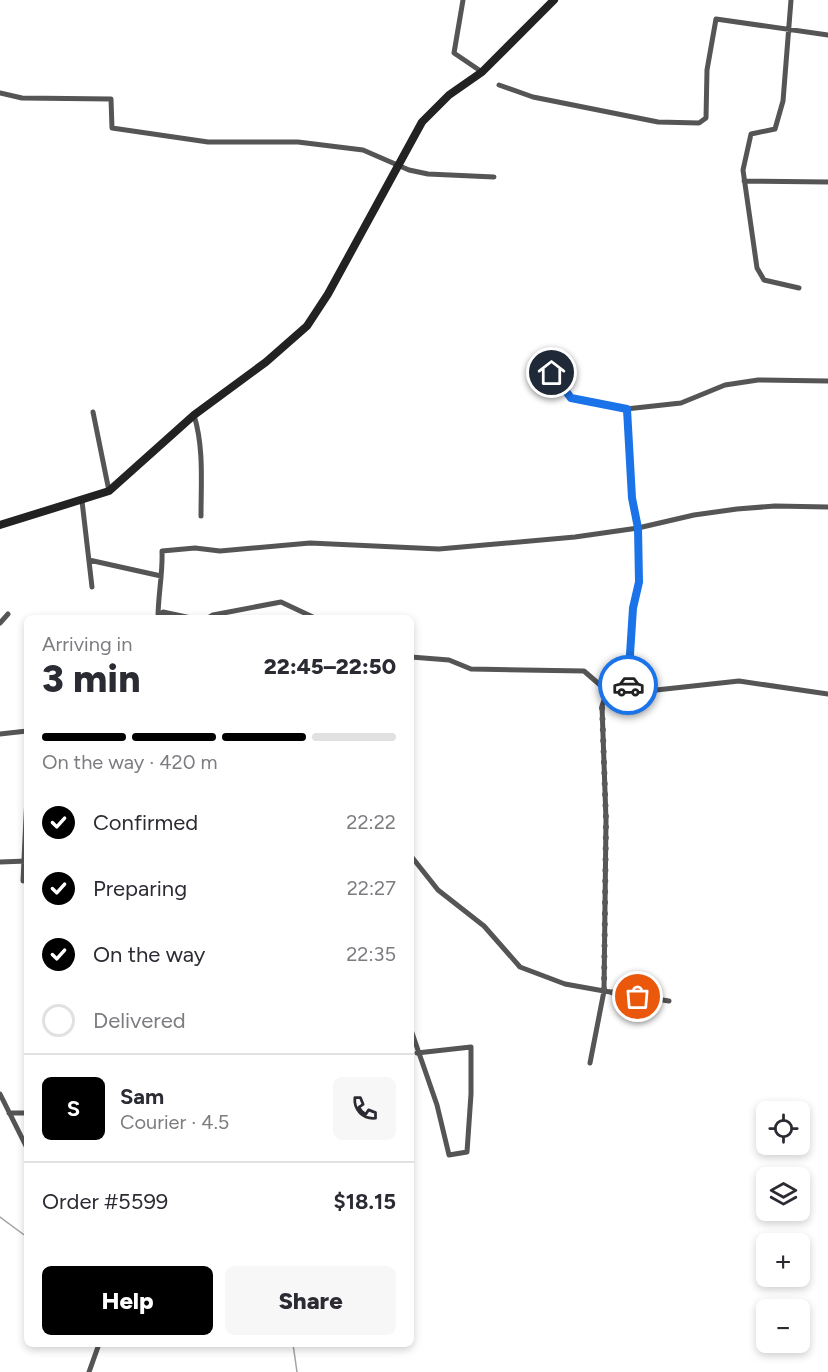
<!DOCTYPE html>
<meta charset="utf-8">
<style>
body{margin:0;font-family:Figtree,sans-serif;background:#f7f7f7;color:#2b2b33;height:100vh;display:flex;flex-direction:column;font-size:22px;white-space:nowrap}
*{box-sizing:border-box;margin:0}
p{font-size:20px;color:#7c7c81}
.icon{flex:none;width:33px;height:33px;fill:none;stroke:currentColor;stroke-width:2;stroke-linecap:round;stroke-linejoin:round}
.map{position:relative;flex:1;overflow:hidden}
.side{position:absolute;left:24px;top:615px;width:390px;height:732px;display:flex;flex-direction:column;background:#fff;border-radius:9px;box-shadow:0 3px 9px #0003}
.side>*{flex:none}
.tools{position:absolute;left:756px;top:1101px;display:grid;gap:12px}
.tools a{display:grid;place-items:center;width:54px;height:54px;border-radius:9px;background:#fff;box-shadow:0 3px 9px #0003;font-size:30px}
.pin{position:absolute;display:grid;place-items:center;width:51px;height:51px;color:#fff;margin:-26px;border:3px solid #fff;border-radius:50%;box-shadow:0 2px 6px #0007}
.courier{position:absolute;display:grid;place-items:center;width:60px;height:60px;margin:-30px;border:4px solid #1a73e8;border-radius:50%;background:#fff;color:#222;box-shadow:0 2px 8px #0007}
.headline em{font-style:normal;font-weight:800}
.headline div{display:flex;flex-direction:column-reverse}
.headline{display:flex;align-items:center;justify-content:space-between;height:102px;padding:0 18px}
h1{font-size:39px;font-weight:800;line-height:45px}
.bar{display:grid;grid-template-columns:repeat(4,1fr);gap:9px 6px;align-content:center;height:72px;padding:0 18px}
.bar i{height:8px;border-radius:4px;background:#e1e1e2}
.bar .selected{background:#000}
.bar p{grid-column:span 4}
.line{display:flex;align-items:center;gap:15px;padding:0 18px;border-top:2px solid #e1e1e2}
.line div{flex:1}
.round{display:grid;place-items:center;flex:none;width:63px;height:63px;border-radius:9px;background:#f7f7f7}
ol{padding:0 18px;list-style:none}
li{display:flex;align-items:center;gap:18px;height:66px}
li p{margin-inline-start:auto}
li .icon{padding:6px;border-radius:50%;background:#000;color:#fff;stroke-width:4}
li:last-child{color:#7c7c81}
li i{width:33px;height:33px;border:3px solid #e1e1e2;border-radius:50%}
.button{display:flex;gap:12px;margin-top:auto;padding:12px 18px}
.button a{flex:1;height:69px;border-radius:9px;background:#000;color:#fff;font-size:24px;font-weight:800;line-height:69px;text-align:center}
.button a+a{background:#f7f7f7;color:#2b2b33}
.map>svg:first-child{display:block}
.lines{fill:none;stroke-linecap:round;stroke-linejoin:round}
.stream{stroke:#a3a3a3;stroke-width:1.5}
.minor{stroke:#555;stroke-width:5}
.secondary{stroke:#222;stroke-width:8}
.done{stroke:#595959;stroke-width:6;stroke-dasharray:0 10.8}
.route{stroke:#1a73e8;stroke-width:8}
</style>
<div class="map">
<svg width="828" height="1372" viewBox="0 0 828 1372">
<rect width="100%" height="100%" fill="#fff"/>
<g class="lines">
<path class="stream" d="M0,1217l27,20
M293,1344l4,28"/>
<path class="minor" d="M463,0l-9,53 28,19
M791,0l-8,101 -8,28 -24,5 -8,36 14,98 7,12 35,8
M499,85l34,12 125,25 41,1 7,-5 1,-48 9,-51 112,16
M0,93l22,5 89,1 1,29 96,14h90l65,8 46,20 19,4 66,3
M744,181l84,1
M552,373l19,25 55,11
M93,412l16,79
M194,415c10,33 7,67 7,101
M82,501l10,86
M89,560l72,16
M158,617l5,-5 28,6
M158,618c0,-23 5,-45 4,-67l33,-3 25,3 90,-8 129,6 136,-12 63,-9 56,-13 43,-6 38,-3 53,1
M208,618l5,-3 68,-13 34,16
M0,623l8,-9
M411,657l38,3 22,9 113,2 23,20
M627,690l6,-82 6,-26 -1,-54 -6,-30 -6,-89 55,-6 44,-18 33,-5 70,1
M0,734l27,-3
M411,856l27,34 46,36 36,41 45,17 39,7 2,-171 -4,-114 5,-15h40l92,-10 89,13
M0,862l27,-1
M23,881l4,-85
M411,1030l26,75 12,50 18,-3 4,-58v-47l-54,6
M590,1063l14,-72 65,10
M0,1094l27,54
M9,1113h18
M89,1372l10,-28"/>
<path class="secondary" d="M0,525l109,-34 85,-76 72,-53 41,-36 21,-32 94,-172 27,-27 33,-23 72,-72"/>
</g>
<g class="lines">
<path class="done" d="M628,685l-1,5 -20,1 -5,15 4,114 -2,171 34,6"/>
<path class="route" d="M552,373l19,25 56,11 5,89 6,30 1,54 -6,26 -5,77"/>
</g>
</svg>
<div class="tools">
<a><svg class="icon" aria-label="locate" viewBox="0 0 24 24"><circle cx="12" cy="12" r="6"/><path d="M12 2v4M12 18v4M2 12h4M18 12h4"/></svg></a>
<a><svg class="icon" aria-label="layers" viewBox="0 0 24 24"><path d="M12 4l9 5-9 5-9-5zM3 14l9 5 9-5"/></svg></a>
<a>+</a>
<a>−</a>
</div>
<div class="pin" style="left:638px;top:997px;background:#ea580c"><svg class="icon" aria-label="bag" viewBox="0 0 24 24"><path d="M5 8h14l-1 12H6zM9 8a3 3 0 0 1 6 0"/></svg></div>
<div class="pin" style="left:552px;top:373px;background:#1f2937"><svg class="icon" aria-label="home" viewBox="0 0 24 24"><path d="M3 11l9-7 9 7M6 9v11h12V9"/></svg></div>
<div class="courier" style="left:628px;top:685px"><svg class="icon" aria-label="car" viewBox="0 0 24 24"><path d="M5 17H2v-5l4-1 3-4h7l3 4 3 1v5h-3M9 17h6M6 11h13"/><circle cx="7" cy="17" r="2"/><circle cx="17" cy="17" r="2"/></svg></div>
<section class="side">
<div class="headline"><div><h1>3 min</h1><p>Arriving in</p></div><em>22:45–22:50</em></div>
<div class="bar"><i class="selected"></i><i class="selected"></i><i class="selected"></i><i></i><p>On the way · 420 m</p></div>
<ol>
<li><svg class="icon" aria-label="check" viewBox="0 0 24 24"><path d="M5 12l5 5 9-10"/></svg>Confirmed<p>22:22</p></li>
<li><svg class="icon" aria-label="check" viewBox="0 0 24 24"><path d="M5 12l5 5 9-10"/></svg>Preparing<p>22:27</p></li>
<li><svg class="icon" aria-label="check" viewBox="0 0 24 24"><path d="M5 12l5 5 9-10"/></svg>On the way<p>22:35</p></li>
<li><i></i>Delivered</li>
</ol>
<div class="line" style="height:108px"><b class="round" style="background:#000;color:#fff">S</b><div><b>Sam</b><p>Courier · 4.5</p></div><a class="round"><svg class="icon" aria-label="phone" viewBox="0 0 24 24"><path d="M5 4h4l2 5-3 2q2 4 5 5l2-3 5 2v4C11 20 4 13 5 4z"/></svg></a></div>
<div class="line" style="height:78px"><div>Order #5599</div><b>$18.15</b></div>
<div class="button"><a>Help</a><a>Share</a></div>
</section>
</div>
